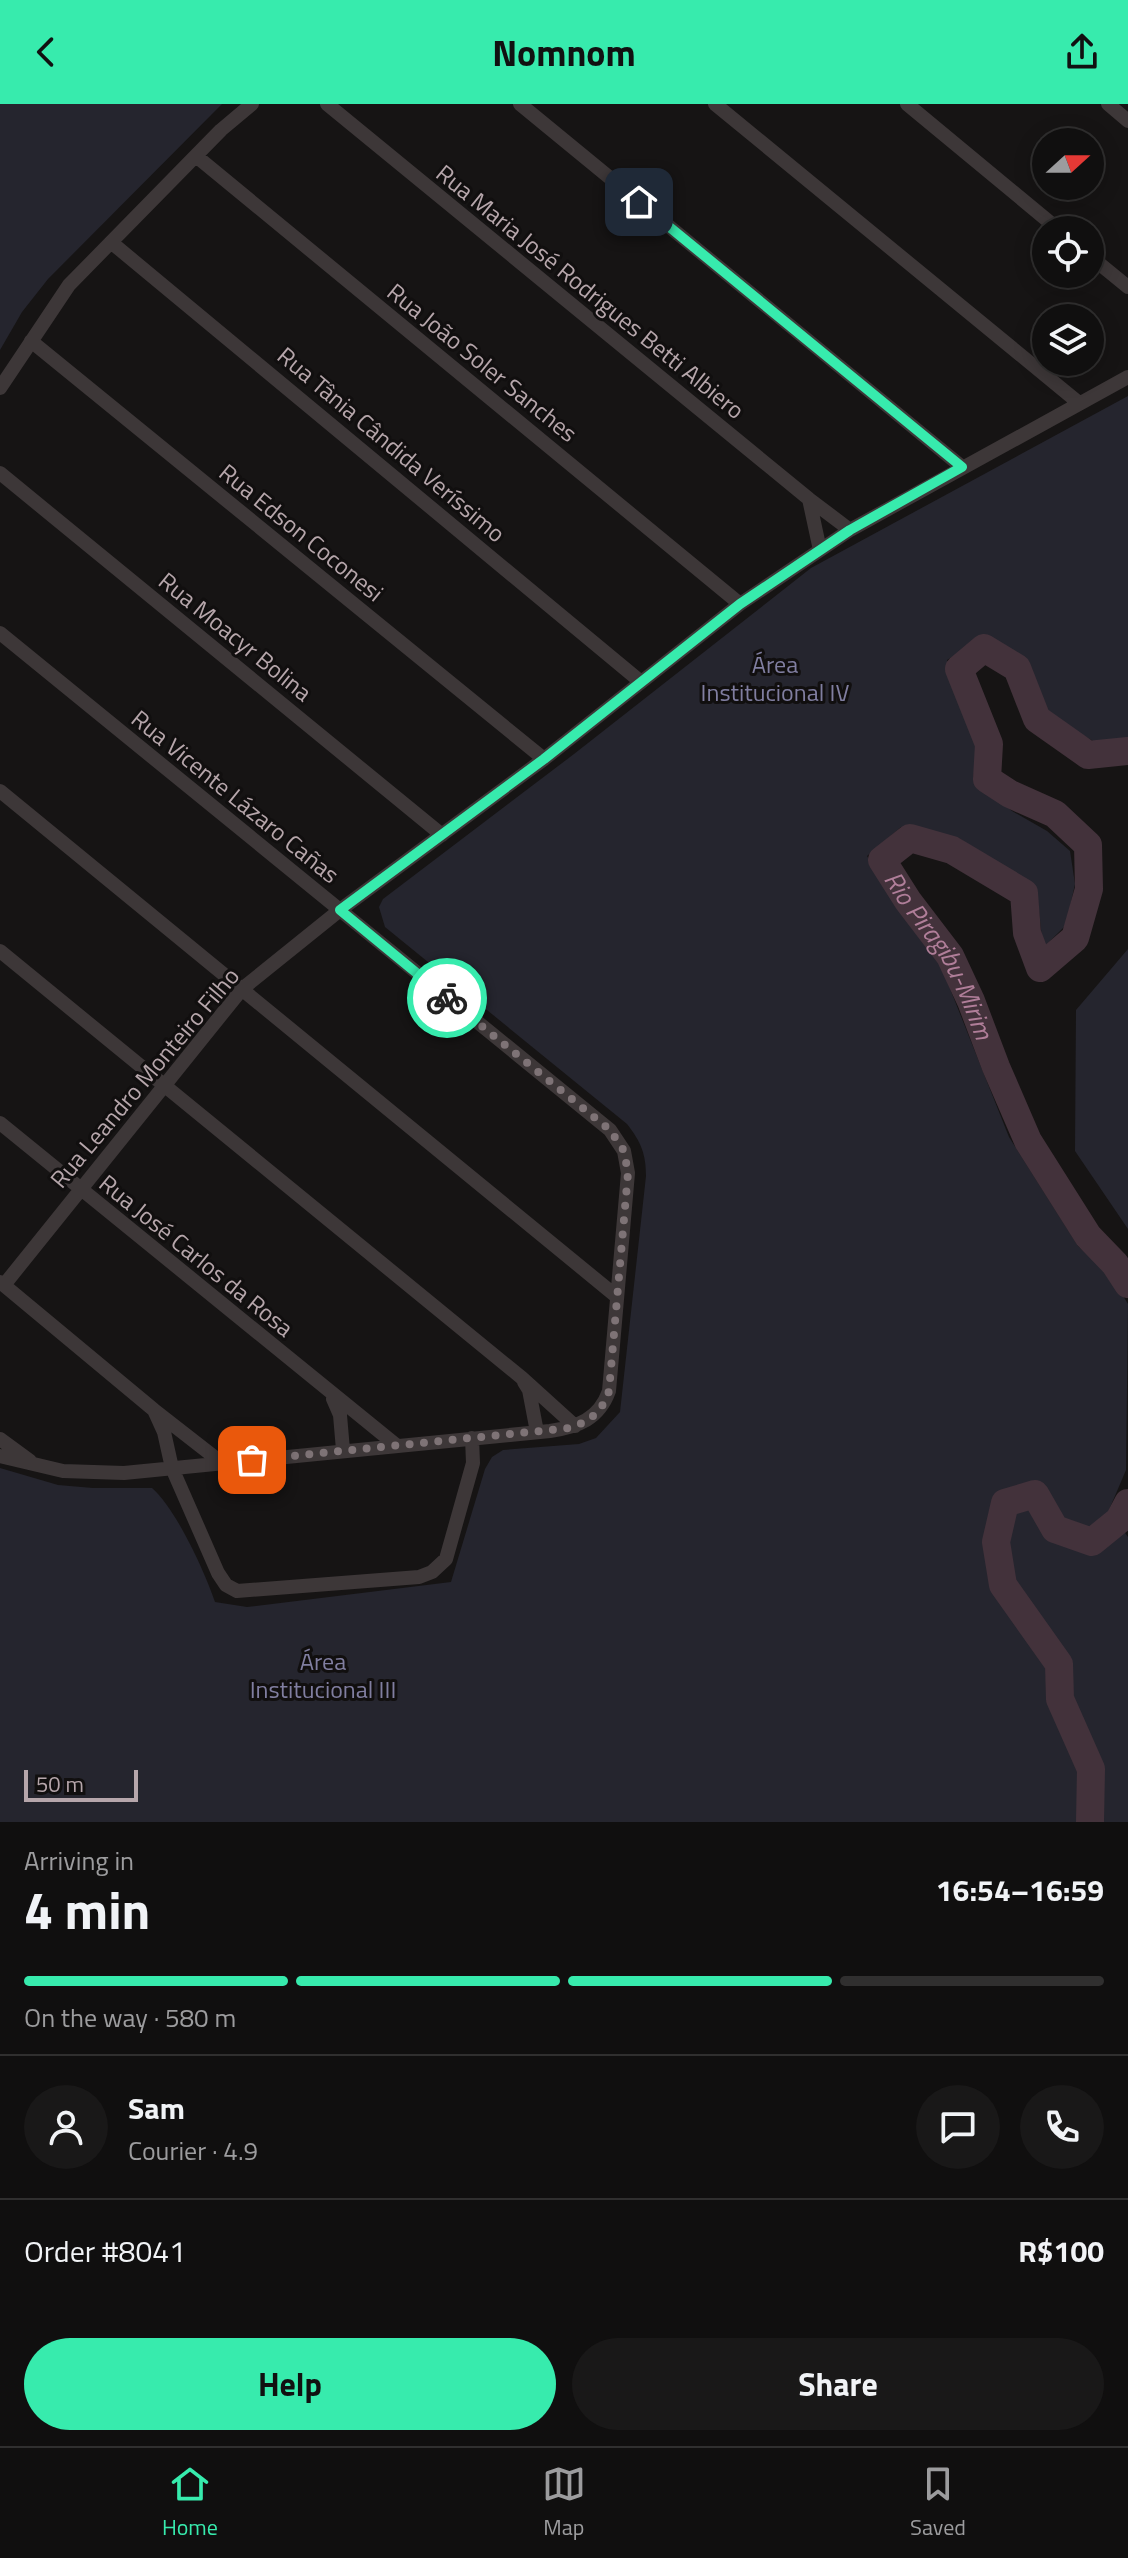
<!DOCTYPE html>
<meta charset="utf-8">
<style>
body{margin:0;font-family:"Titillium Web",sans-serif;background:#191818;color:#f1f3f6;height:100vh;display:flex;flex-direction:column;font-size:30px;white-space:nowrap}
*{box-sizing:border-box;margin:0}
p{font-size:26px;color:#9c9c9e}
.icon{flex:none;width:44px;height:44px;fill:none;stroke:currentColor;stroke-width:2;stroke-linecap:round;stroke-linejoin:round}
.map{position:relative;height:1718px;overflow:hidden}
.drawer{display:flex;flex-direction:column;background:#100f0f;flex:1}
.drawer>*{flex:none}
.needle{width:52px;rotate:69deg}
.tools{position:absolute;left:1032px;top:24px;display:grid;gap:16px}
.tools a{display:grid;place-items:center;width:72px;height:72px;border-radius:50%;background:#100f0f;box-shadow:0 4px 20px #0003,0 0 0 2px #302f2f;font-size:40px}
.scale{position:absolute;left:24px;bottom:20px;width:114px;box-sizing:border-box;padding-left:8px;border:4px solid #b6a6ab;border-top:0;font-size:22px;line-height:28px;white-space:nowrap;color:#b6a6ab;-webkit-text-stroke:6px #110f0f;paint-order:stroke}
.pin{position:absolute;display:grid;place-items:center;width:68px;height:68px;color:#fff;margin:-34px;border-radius:16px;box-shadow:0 4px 12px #0006}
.courier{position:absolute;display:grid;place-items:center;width:80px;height:80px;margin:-40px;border:6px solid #37ebad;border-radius:50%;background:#fff;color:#222;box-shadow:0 2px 10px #0007}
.headline em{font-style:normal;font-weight:700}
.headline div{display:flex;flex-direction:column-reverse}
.headline{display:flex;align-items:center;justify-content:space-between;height:136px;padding:0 24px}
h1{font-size:52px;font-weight:700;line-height:60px}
.bar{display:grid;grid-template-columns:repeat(4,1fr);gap:12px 8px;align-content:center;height:96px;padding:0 24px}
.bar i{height:10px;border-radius:6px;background:#302f2f}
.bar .on{background:#37ebad}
.bar p{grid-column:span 4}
.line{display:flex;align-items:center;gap:20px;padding:0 24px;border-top:2px solid #302f2f}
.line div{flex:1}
.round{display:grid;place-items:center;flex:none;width:84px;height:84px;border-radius:42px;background:#191818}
.cta{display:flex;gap:16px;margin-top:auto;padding:16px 24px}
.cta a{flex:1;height:92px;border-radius:48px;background:#37ebad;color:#111;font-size:32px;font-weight:700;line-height:92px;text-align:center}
.cta a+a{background:#191818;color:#f1f3f6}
header{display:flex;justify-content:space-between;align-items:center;height:104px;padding:0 24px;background:#37ebad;color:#111;font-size:36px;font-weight:700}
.dock{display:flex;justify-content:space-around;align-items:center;height:112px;border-top:2px solid #302f2f;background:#100f0f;font-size:22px;color:#9c9c9e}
.dock a{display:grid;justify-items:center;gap:4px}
.dock .on{color:#37ebad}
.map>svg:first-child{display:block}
.green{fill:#25252e}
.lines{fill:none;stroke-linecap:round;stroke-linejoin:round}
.river{stroke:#43323b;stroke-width:28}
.street{stroke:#3d3738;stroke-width:14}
.done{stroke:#7e7376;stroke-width:8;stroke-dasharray:0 14.4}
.route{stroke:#37ebad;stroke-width:10}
.labels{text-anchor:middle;stroke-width:6;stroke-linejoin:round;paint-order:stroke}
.street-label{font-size:24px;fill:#b6a6ab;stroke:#110f0f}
.park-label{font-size:24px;fill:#807ea0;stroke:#110f0f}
.water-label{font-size:26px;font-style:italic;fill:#b07e99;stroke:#110f0f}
</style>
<header><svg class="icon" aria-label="back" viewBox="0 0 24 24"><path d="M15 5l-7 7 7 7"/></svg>Nomnom<svg class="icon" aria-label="share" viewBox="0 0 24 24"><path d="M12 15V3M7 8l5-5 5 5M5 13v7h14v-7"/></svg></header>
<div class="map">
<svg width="1128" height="1718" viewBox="0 0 1128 1718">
<rect width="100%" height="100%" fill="#161414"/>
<path class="green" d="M0,0h222l-174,175 -26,33 -22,38z
M1128,292v343l-33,3 -49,-28 -24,-55 -36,-22 -39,23 32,87 -6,31 39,33 35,20 23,20 5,33 -9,41 -23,23 -6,-56 -78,-54 -58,-11 -34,29 44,71 28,34 70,176 69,109 33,30 17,28 -2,166 -17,40 19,27v285h-1128v-354l58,17 35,3h59c24,21 53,84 63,114l32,5 204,-25 34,-113 7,-12 11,-7 76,-6 17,-6 24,-26 26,-236c0,-22 -5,-34 -19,-52l-242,-197 -6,-20 4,-8 191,-145 237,-186z
M1128,845v280l-53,-78 1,-141z"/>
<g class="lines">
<g class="river">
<path id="s1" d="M1128,647l-40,4 -51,-36 -20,-51 -33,-20 -25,21 30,75 -2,35 23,15 45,20 33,31 1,44 -14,49 -35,30 -13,-35 -3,-40 -72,-43 -42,-12 -28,22 26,41 42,55 21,45 25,66 32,74 60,95 27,28 13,20"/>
<path d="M1090,1718l1,-53 -31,-70 -1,-35 -56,-79 -7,-43 9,-39 30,-9 20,35 37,13 27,-22 9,-17"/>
</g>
<path class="street" d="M327,0l482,395 41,31
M520,0l442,363
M715,0l364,299
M907,0l152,126
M1108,0l20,17
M196,52l544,448
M112,139l529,439
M1090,152l38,31
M31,237l513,418
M0,284l69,-103 152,-155 31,-26
M0,369l442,362
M809,395l11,51
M0,529l610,497 14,21 4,22 -19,218c-10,28 -31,36 -59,40l-426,42 -61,-2 -63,-15
M0,687l616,505
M0,847l522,427 53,48
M0,1019l396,322
M0,1178l154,128 68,53
M4,1181l238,-296 98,-79 204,-151 196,-155 110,-74 278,-153
M524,1278l5,8 8,42
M333,1295l7,16 3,35
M154,1306l10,22 8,36 46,105 8,12 11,6 182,-14 13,-5 14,-13 27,-96 -1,-25
M0,1335l30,22"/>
</g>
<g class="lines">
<path class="done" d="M252,1356l318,-32c20,-7 32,-16 39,-37l19,-218 -4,-22 -14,-21 -163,-132"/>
<path class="route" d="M447,894l-107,-88 204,-151 196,-155 110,-74 112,-63 -323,-265"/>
</g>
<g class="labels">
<g class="street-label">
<text transform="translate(590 188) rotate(39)" y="8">Rua Maria José Rodrigues Betti Albiero</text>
<text transform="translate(482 259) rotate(39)" y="8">Rua João Soler Sanches</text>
<text transform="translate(391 341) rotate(40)" y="8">Rua Tânia Cândida Veríssimo</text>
<text transform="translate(301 429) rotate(39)" y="8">Rua Edson Coconesi</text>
<text transform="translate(235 533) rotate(39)" y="8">Rua Moacyr Bolina</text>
<text transform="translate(235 693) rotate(39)" y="8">Rua Vicente Lázaro Cañas</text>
<text transform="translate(145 974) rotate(-50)" y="8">Rua Leandro Monteiro Filho</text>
<text transform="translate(196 1152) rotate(39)" y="8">Rua José Carlos da Rosa</text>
</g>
<g class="park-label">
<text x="775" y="569">Área<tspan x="775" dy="28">Institucional IV</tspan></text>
<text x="323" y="1566">Área<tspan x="323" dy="28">Institucional III</tspan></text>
</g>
<g class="water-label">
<text dy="9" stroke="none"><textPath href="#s1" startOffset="960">Rio Piragibu-Mirim</textPath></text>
</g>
</g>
</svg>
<div class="tools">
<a><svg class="needle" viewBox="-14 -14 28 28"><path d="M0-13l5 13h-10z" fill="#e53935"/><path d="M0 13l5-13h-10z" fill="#9c9c9e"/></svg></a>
<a><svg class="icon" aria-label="locate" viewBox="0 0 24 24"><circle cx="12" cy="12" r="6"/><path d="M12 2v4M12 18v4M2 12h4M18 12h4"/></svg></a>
<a><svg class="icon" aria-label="layers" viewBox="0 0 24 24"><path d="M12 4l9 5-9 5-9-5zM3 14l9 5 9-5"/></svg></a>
</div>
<div class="scale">50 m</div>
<div class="pin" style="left:252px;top:1356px;background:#ea580c"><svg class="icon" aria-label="bag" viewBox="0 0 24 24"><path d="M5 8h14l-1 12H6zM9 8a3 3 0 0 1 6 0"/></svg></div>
<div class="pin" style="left:639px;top:98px;background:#1f2937"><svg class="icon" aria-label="home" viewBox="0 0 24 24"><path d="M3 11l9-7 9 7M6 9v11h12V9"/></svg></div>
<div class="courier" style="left:447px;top:894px"><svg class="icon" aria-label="bike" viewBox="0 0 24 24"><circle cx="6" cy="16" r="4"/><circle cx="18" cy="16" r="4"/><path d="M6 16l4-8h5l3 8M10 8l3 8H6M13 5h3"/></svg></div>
</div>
<section class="drawer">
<div class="headline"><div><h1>4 min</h1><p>Arriving in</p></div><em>16:54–16:59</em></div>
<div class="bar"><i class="on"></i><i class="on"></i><i class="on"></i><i></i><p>On the way · 580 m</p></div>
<div class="line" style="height:144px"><a class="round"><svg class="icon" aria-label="person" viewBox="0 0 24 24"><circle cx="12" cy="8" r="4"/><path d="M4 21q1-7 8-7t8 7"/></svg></a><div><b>Sam</b><p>Courier · 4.9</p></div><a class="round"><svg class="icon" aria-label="chat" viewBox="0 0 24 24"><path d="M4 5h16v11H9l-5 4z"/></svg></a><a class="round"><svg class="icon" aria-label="phone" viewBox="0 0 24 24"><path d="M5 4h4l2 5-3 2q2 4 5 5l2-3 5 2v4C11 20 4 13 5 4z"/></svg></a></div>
<div class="line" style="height:104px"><div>Order #8041</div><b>R$100</b></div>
<div class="cta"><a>Help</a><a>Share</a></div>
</section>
<nav class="dock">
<a class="on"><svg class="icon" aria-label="home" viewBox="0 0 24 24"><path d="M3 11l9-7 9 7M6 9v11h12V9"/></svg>Home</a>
<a><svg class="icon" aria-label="map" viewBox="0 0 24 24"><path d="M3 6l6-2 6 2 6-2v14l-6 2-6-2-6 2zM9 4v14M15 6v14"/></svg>Map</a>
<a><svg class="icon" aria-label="saved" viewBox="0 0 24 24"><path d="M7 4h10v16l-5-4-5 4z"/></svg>Saved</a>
</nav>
